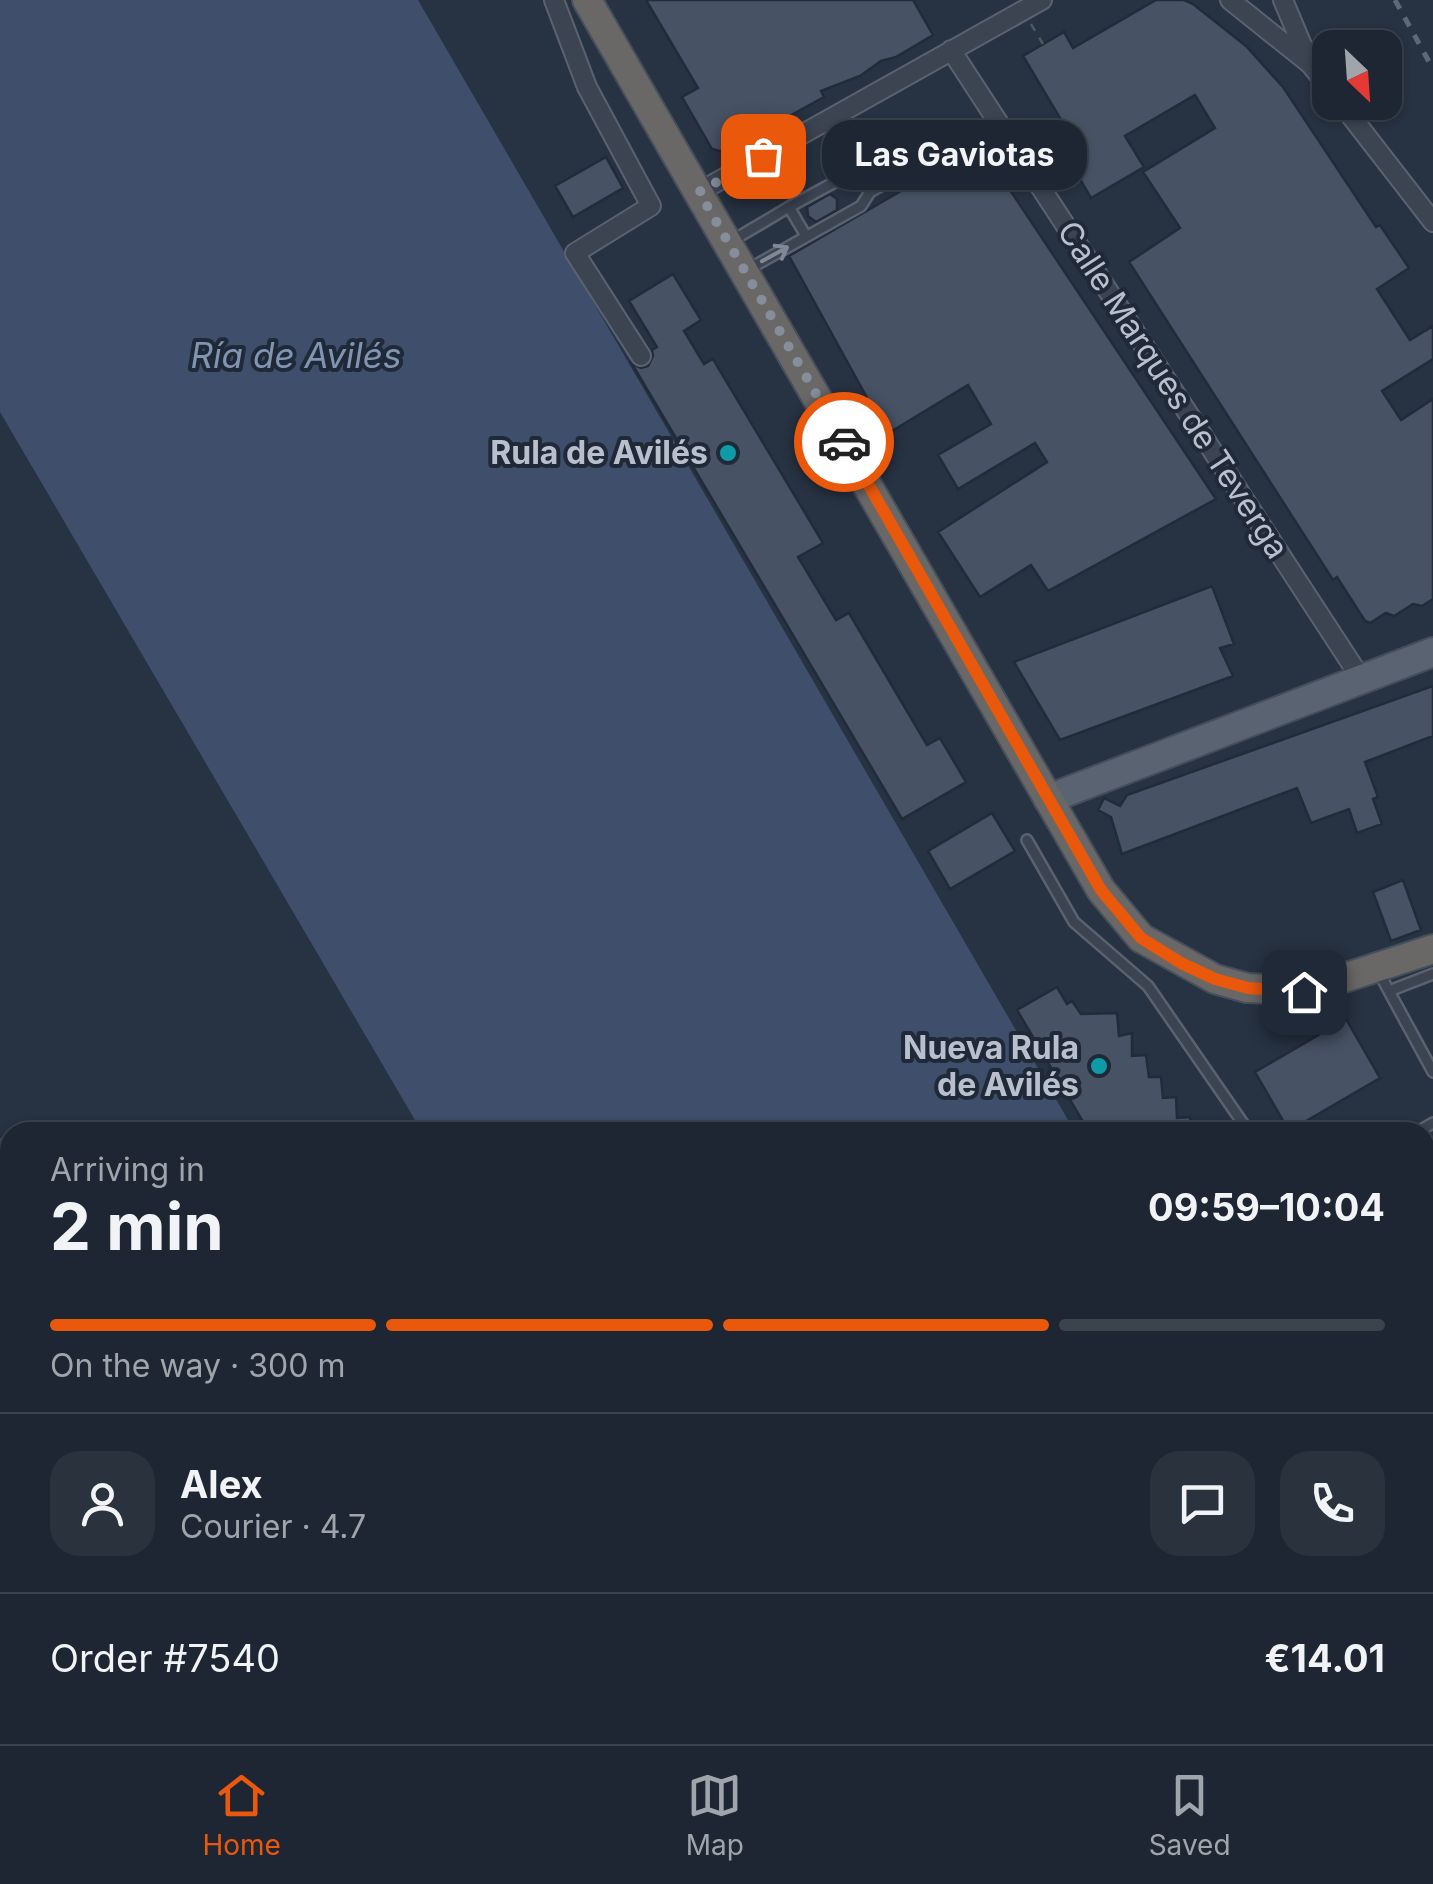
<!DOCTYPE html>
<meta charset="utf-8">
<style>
body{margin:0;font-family:Inter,sans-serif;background:#2a323e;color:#f1f3f6;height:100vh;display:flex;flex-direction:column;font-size:38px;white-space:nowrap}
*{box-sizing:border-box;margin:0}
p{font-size:32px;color:#a0a5ac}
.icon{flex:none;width:55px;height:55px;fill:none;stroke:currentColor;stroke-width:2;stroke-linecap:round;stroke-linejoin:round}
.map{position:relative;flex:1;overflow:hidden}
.sheet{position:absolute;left:0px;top:1122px;width:1435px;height:622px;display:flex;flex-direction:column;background:#1d2632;border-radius:30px 30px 0 0;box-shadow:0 2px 8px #0004,0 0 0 2px #3b434d}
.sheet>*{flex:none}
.needle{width:65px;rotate:155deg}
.buttons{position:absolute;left:1312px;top:30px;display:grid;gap:20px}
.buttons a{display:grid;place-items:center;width:90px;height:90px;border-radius:20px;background:#1d2632;box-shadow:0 2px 8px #0004,0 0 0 2px #3b434d;font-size:50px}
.pin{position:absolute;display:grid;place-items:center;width:85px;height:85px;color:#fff;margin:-42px;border-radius:20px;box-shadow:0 5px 15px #0006}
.courier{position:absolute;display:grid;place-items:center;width:100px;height:100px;margin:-50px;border:8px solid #ea580c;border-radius:50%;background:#fff;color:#222;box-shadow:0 2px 12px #0007}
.bubble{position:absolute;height:70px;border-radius:30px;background:#1d2632;box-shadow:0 2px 8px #0004,0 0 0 2px #3b434d;font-size:32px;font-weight:700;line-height:70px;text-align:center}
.overview em{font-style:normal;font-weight:700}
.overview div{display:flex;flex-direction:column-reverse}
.overview{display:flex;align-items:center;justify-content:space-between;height:170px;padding:0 50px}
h1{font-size:65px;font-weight:700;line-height:75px}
.bar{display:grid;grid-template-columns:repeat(4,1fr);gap:15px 10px;align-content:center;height:120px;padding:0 50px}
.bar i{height:12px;border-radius:8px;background:#3b434d}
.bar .on{background:#ea580c}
.bar p{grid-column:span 4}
.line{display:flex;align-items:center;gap:25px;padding:0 50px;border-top:2px solid #3b434d}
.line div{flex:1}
.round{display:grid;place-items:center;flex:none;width:105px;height:105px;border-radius:30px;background:#2a323e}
.tab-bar{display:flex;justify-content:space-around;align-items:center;height:140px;border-top:2px solid #3b434d;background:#1d2632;font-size:28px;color:#a0a5ac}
.tab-bar a{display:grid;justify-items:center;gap:5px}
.tab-bar .on{color:#ea580c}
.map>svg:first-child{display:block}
.green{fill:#293f43}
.water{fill:#3e4e6b}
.building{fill:#475264;stroke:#222b39;stroke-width:2.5}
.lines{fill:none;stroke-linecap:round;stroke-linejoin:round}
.service-casing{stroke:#5a626f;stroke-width:14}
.minor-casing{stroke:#5a626f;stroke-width:22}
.tertiary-casing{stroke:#5a626f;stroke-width:28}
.primary-casing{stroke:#454d5b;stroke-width:32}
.trunk-casing{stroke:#464f5c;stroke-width:32}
.path{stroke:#485c60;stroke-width:2.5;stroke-dasharray:8 8;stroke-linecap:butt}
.service{stroke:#3c4452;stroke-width:9}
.minor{stroke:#3c4452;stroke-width:18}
.tertiary{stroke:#3c4452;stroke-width:22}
.primary{stroke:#5a6372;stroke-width:28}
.trunk{stroke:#696866;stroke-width:28}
.rail{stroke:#5e6879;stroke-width:5;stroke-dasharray:10 10;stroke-linecap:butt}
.oneway{stroke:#818895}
.done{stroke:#868e9c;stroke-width:10;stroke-dasharray:0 18}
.route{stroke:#ea580c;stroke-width:12}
.culture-dot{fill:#0f9aa8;stroke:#202937;stroke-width:4}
.labels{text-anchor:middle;stroke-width:8;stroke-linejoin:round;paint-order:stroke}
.street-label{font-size:32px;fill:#b9bfcc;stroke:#202937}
.poi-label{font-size:32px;font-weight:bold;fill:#b9bfcc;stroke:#202937;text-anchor:end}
.water-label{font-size:35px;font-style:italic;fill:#8194b2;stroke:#202937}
</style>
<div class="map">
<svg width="1433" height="1744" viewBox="0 0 1433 1744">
<rect width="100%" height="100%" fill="#273242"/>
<path class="green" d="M0,1304l10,22v309l-10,12z"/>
<path class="water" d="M0,0h418l657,1132h-653l-422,-720z
M1433,1662v82h-658l-5,-9h655v-69z"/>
<path class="building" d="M646,0h267l20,35 -37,22 -15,4 -21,15 -39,15 3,6 -100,55 -12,-3 -30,-52 16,-9z
M1156,0h28l9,4 53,42 37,41 93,140 4,-2 29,43 -32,21 33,51 23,-14v33l-51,32 19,29 32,-21v200l-11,7 -9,-2 -19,12 -8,-3 -16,10 -5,-2 -28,-44 -4,3 -204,-318 51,-34 -37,-56 72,-44 -20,-33 -70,41 19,31 -53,31 -40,-68 12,-7 -40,-67 41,-24 9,16z
M980,145l236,354 -168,92 -17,-26 -51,32 -42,-65 109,-70 -12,-19 -77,46 -20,-34 53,-31 -23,-39 -81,49 -98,-178z
M606,157l17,31 -50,29 -18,-31z
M830,194l7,5v11l-21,12 -8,-6 -1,-9z
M673,274l28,46 -17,11 20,33 9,-5 110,184 -25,14 38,63 13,-7 78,132 13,-7 26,44 -64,37 -270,-455 9,4 7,-2 5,-10 -1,-6 5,-3 -28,-46z
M1212,586l22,58 -14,4 13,28 -173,64 -46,-78z
M1433,686v50l-68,26 13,35 -5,2 9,25 -25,9 -8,-24 -38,14 -14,-35 -175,66 -11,-37 -13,-7 6,-12 16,8 7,-11z
M992,813l23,38 -65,38 -22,-38z
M1403,880l18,50 -30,11 -18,-49z
M1057,987l10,17 5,-3 9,13 36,-1 2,23 13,-3v23l14,-1 3,22h12l2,21 13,-1 1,21 13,-1 1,15h-102l-72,-122z
M1346,1019l34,59 -91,53 -34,-59z"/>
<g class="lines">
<defs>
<path id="service" d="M828,121l42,71
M789,207l68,-37
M730,242l59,-35 17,29
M747,270l114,-64 9,-14 127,-71
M1027,840l47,82 74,64 101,146
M1378,971l55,101
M1389,991l44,-17
M1417,1132l16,-9
M1425,1398l8,-14
M1425,1491l8,17"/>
<path id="minor" d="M554,0l33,87 64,119 -76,47 66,103
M1230,0l80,64
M1283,0l27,64 20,25
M951,50l411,630
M1340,102l93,120
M699,192l343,-192"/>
<path id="tertiary" d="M0,1261l10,19
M78,1735l4,9
M182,1735l11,9"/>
<path id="primary" d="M1048,799l385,-147"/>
<path id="trunk" d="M587,0l514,890 40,48 74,41 32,9 57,3 129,-42"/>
</defs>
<use href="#service" class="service-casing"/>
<use href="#minor" class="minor-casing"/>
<use href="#tertiary" class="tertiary-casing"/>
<use href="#primary" class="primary-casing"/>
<use href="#trunk" class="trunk-casing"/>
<path class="path" d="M1031,24l12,20"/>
<use href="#service" class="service"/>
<use href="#minor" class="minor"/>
<use href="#tertiary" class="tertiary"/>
<use href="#primary" class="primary"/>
<use href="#trunk" class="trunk"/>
<path class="rail" d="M1395,0l38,69
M0,1139l10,19"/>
</g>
<defs><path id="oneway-shaft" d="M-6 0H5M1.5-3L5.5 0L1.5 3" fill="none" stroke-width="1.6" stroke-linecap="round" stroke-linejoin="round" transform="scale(2.5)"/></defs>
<use class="oneway" href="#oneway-shaft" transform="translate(775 254) rotate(-29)"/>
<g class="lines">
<path class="done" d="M763,156l-64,36 145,250"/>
<path class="route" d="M844,442l257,448 40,48 40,25 34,16 33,9 56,4"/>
</g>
<g class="culture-dot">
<circle cx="728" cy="453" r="10"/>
<circle cx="1099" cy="1066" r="10"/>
</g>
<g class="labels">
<g class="street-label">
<text transform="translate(1173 390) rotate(57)" y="11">Calle Marques de Teverga</text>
</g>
<g class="poi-label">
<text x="708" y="464">Rula de Avilés</text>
<text x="1079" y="1059">Nueva Rula<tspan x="1079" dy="37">de Avilés</tspan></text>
</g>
<g class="water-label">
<text x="296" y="368">Ría de Avilés</text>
</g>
</g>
</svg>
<div class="buttons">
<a><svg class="needle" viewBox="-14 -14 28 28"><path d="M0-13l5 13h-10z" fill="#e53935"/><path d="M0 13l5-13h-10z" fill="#a0a5ac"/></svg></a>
</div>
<div class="pin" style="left:763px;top:156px;background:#ea580c"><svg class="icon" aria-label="bag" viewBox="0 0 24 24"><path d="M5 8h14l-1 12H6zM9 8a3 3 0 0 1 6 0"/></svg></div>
<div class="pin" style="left:1304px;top:992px;background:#1f2937"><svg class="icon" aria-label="home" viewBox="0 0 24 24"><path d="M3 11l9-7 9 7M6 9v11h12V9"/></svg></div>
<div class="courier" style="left:844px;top:442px"><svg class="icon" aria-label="car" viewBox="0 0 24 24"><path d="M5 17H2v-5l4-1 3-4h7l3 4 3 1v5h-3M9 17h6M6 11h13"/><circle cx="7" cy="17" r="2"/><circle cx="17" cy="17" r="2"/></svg></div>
<div class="bubble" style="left:822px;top:120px;width:265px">Las Gaviotas</div>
<section class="sheet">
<div class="overview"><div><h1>2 min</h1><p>Arriving in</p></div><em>09:59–10:04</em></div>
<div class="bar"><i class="on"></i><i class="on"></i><i class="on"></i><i></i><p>On the way · 300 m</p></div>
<div class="line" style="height:180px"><a class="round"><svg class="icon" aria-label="person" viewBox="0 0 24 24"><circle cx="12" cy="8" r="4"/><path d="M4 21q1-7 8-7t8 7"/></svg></a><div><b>Alex</b><p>Courier · 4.7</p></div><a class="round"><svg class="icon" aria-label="chat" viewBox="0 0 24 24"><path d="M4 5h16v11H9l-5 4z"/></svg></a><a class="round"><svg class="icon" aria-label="phone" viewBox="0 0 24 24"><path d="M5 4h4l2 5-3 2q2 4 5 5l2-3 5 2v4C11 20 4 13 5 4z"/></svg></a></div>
<div class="line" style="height:130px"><div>Order #7540</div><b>€14.01</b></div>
</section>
</div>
<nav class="tab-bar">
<a class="on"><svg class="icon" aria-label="home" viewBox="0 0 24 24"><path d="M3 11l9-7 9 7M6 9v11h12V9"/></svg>Home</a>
<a><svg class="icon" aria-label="map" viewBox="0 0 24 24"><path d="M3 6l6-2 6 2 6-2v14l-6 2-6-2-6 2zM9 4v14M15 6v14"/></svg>Map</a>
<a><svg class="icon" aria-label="saved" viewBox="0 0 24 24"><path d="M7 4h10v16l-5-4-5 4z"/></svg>Saved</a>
</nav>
